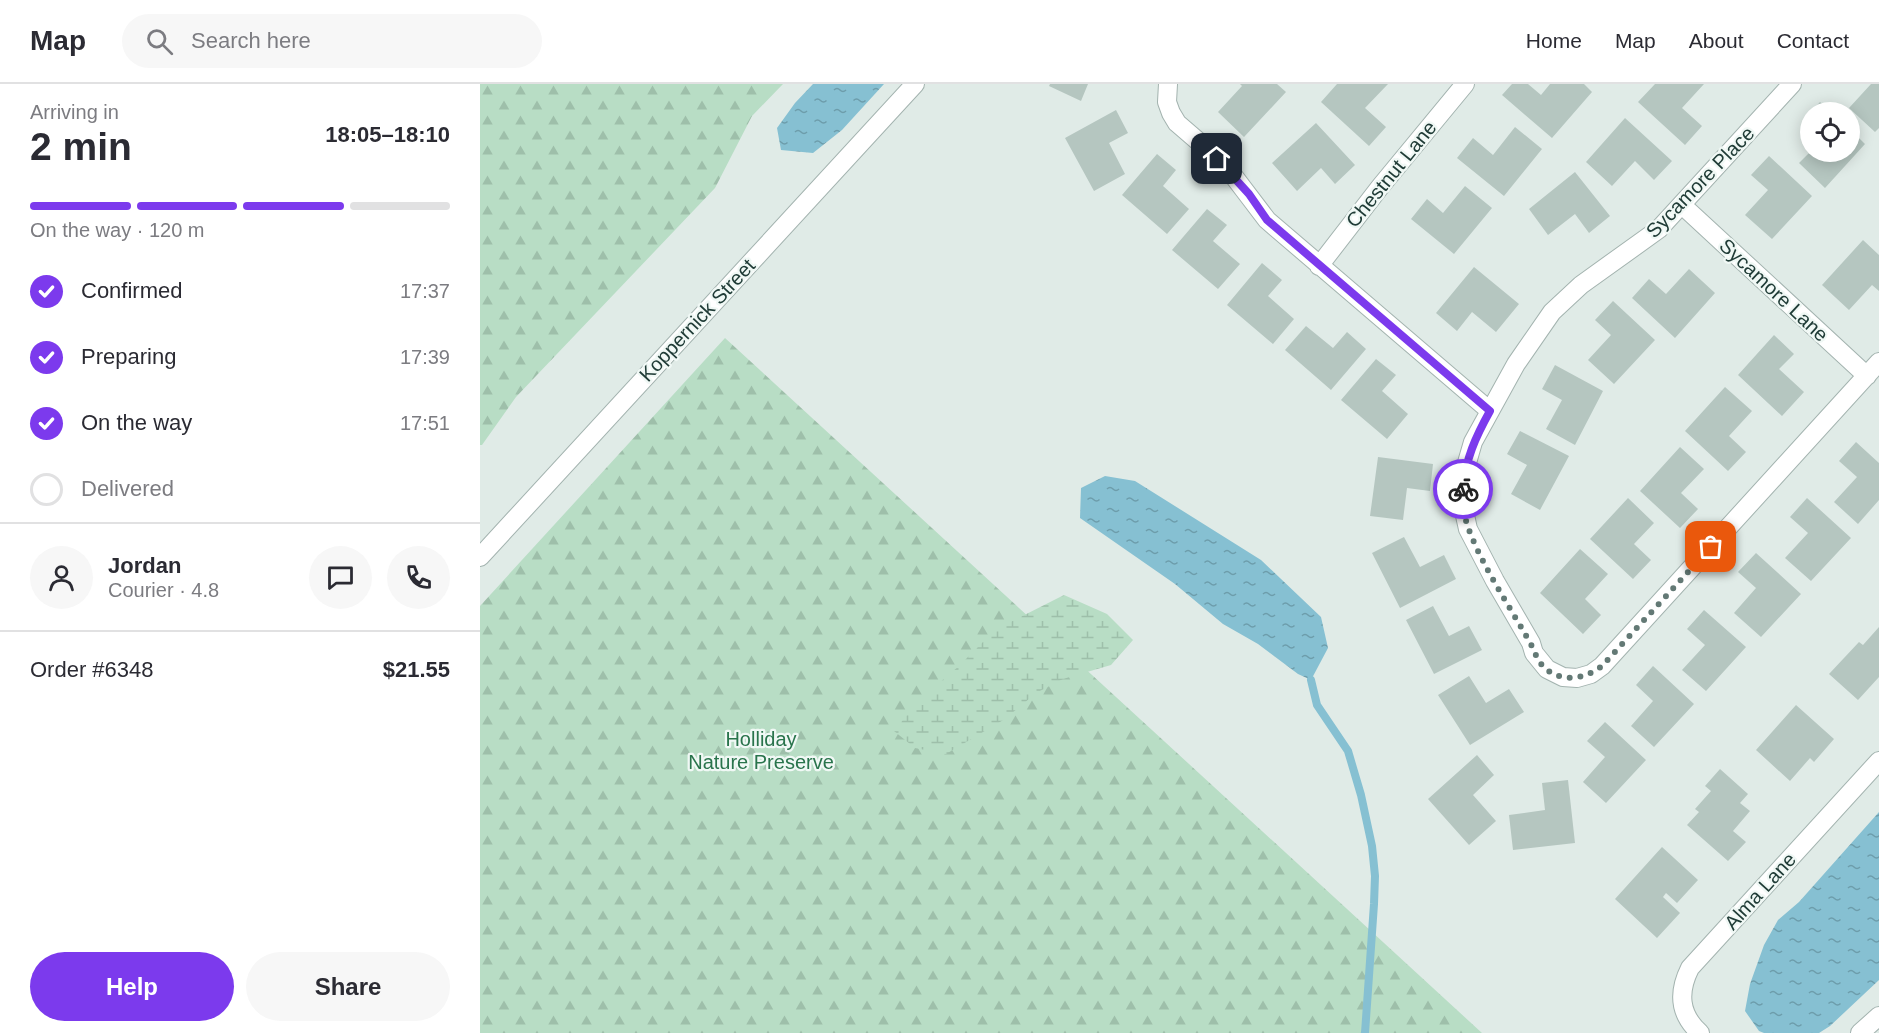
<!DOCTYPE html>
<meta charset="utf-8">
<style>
body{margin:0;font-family:Helvetica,sans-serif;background:#f7f7f7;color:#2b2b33;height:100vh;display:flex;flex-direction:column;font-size:22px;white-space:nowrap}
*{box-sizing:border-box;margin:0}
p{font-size:20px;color:#7c7c81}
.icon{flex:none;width:33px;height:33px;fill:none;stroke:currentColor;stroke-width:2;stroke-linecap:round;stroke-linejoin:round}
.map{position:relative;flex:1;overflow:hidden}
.panel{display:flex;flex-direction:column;background:#fff;width:480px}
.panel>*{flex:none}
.controls{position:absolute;left:1320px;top:18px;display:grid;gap:12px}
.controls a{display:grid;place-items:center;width:60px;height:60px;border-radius:50%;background:#fff;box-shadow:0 3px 15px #0003;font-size:30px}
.pin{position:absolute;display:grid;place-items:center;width:51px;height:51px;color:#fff;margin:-26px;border-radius:12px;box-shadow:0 3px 9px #0006}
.courier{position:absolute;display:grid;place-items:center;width:60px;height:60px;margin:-30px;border:4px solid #7c3aed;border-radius:50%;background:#fff;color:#222;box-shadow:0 2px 8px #0007}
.overview em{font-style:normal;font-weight:700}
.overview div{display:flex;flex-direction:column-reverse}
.overview{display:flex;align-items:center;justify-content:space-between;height:102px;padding:0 30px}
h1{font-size:39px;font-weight:700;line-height:45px}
.bar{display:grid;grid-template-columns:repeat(4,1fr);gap:9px 6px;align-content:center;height:72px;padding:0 30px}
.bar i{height:8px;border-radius:4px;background:#e1e1e2}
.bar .current{background:#7c3aed}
.bar p{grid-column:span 4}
.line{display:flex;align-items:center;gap:15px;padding:0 30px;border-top:2px solid #e1e1e2}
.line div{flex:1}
.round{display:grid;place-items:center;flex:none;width:63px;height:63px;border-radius:32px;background:#f7f7f7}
ol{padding:0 30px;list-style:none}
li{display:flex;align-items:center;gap:18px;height:66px}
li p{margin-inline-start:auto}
li .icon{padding:6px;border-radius:50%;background:#7c3aed;color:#fff;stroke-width:4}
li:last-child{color:#7c7c81}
li i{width:33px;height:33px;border:3px solid #e1e1e2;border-radius:50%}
.primary-button{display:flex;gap:12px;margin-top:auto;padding:12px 30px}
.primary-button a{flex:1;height:69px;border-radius:36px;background:#7c3aed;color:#fff;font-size:24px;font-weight:700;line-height:69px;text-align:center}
.primary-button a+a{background:#f7f7f7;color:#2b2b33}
header{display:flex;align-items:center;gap:36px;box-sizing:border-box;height:84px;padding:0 30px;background:#fff;border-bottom:2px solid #e1e1e2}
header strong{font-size:28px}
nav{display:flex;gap:33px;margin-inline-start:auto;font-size:21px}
.search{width:420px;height:54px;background:#f7f7f7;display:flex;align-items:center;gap:15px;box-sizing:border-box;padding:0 21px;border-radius:33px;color:#7c7c81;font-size:22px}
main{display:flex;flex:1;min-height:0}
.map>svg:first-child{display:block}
.forest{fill:url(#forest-firs)}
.wetland{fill:url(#wetland-marsh)}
.water{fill:url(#water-ripples)}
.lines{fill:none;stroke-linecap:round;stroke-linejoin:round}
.stream{stroke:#86c0d2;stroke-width:8}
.building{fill:#b5c6c0}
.street-casing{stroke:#a3b3af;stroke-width:20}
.street{stroke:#fff;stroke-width:18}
.done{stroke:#637975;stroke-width:6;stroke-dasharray:0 10.8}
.route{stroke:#7c3aed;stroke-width:8}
.labels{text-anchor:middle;stroke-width:4.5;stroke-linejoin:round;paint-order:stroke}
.street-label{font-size:20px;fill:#203c37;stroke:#f0f8f5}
.park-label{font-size:20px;fill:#29744c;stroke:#f0f8f5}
</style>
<header>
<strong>Map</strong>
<div class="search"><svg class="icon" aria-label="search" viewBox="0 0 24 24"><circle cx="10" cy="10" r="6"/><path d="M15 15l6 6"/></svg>Search here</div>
<nav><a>Home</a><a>Map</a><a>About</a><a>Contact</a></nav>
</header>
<main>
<section class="panel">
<div class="overview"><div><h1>2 min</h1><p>Arriving in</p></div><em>18:05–18:10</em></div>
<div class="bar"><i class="current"></i><i class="current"></i><i class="current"></i><i></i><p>On the way · 120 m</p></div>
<ol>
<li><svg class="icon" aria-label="check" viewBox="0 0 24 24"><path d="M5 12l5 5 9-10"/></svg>Confirmed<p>17:37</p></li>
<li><svg class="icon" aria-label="check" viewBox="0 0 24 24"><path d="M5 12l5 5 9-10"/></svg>Preparing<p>17:39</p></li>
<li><svg class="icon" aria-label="check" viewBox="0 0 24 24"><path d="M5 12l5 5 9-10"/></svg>On the way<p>17:51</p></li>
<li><i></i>Delivered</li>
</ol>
<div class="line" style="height:108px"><a class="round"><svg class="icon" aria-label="person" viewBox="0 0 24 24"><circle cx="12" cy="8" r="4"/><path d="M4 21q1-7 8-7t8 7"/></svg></a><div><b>Jordan</b><p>Courier · 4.8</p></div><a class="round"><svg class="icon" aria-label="chat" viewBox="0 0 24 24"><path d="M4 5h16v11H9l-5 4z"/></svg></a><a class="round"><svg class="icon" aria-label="phone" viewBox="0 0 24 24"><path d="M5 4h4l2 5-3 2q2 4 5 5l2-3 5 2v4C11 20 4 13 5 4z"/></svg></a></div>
<div class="line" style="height:78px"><div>Order #6348</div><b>$21.55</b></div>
<div class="primary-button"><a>Help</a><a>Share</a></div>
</section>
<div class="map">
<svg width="1399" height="949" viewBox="0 0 1399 949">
<defs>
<pattern id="forest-firs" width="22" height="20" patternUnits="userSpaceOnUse" patternTransform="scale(1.5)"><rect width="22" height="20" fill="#b8ddc5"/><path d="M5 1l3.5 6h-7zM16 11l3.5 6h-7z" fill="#9ebfaa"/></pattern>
<pattern id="wetland-marsh" width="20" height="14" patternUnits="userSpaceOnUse" patternTransform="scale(1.5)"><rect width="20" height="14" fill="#b8ddc5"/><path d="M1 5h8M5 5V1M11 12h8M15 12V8" fill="none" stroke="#9ebfaa"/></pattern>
<pattern id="water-ripples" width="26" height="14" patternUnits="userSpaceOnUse" patternTransform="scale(1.5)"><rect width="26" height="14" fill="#86c0d2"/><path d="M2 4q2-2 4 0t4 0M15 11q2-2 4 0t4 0" fill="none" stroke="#6d9dab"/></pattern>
</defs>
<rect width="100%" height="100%" fill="#e0ebe7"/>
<path class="forest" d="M0,0h303l-31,32 -37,72 -199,209 -34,48h-2z
M245,254l757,695h-1002v-427z"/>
<path class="wetland" d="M584,511l43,19 26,26 -22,25 -48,14 -27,14 -31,26 -59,35 -31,-6 -21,-17 24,-30 41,-35 36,-36z"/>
<path class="water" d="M333,0h71l-42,46 -29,23 -32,-3 -4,-22 18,-25z
M625,392l30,5 126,79 60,57 7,31 -17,32 -13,-6 -40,-30 -35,-20 -48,-40 -95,-66 1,-30z
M1399,728v168l-49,46 -11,7h-55l-5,-2 -14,-20 5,-27 14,-39 14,-25 21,-18z"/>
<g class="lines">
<path class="stream" d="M831,596l6,25 31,46 13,44 11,51 3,30 -1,28 -9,129"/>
</g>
<path class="building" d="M570,0h38l-7,17 -32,-15z
M760,0h37l9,8 -42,45 -26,-25 24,-26z
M857,0h51l-23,24 21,19 -17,19 -48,-44z
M1032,0h16l13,11 9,-11h34l8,8 -40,46 -50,-43z
M1175,0h49l-22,24 20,18 -17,19 -47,-43z
M1391,0h8v44l-4,4 -26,-24z
M1340,18l11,10h-21v16l-7,-7z
M636,26l12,23 -19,10 16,31 -31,17 -29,-53z
M1145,34l47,43 -18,19 -19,-19 -23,25 -26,-24z
M836,39l39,42 -20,19 -14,-16 -24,23 -25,-28z
M1035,43l27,22 -38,47 -47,-38 16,-20 20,17z
M1370,45l15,15 -40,44 -26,-25 11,-11h40z
M677,70l19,16 -13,16 26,23 -22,25 -45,-39z
M1289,72l43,40 -40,43 -27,-24 23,-25 -17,-15z
M1095,88l35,44 -21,17 -14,-19 -27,21 -19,-26z
M985,102l27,22 -38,46 -43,-35 16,-20 16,14z
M727,125l20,16 -14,16 27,23 -22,25 -46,-39z
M1383,156l16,15v36l-7,-6 -23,25 -27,-25z
M782,179l20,17 -14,16 26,23 -21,25 -46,-39z
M994,183l45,37 -23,28 -24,-20 -15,19 -21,-18z
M1209,185l26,24 -40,45 -43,-40 17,-19 17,15z
M1133,217l42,39 -41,44 -26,-24 23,-25 -16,-15z
M826,242l27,22 14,-16 19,17 -35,41 -46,-40z
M1294,251l20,19 -15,15 25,23 -22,24 -44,-41z
M896,275l20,16 -14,16 26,23 -21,25 -46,-39z
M1075,281l48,26 -28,54 -29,-16 16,-29 -20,-11z
M1245,303l27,24 -23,25 17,16 -18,19 -43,-40z
M1040,347l49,25 -29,54 -29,-16 16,-29 -20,-11z
M1376,358l23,21v37l-21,24 -24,-22 23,-25 -18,-16z
M1200,363l24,22 -23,24 17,16 -18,19 -40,-37z
M898,373l55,7 -3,27 -23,-3 -4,32 -33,-4z
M1148,414l26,25 -20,21 17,16 -18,19 -43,-40z
M1327,414l44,40 -40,43 -26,-23 23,-25 -18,-16z
M924,453l16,30 24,-12 12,24 -56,29 -28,-55z
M1100,465l28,25 -23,25 16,16 -18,19 -43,-41z
M1276,469l45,41 -40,43 -27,-24 22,-25 -18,-16z
M953,522l16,30 20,-10 13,24 -48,24 -28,-54z
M1224,526l42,37 -40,44 -24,-21 23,-25 -18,-16z
M1399,543v50l-21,23 -29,-26 30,-32 4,3z
M1173,582l41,38 -40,43 -23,-21 22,-25 -17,-16z
M989,592l17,27 23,-14 15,23 -54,33 -32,-50z
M1316,621l38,34 -20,23 -4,-4 -20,23 -34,-31z
M1125,638l41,38 -40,43 -23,-21 22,-25 -18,-16z
M997,671l17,20 -21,20 23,26 -27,24 -41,-46z
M1240,685l28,25 -8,9 10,8 -17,20 13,11 -18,19 -41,-36 12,-13 -4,-3 16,-18 -6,-5z
M1088,696l7,63 -62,7 -4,-35 36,-5 -3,-27z
M1182,763l36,33 -21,23 -11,-10 -3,4 17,16 -23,25 -42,-39z"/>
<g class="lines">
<defs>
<path id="street" d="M688,0l-1,18 4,11 6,10 29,25 23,22 38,50 223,191
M1312,0l-133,145 -78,56 -29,27 -36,52 -43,78 -9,31 -2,29 6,27 27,52 36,62 3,10 13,16 16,8 14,1 14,-4 11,-8 277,-304
M1202,121l185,171
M839,182l61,-79 85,-103
M0,473l435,-473
M1220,949c-21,-19 -22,-41 -10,-65l189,-207
M1380,949l19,-17"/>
</defs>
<use href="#street" class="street-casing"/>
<use href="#street" class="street"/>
</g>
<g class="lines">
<path class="done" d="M983,405c-1,14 1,28 6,41 14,37 39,74 59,109 7,11 8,22 19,31 18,13 39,8 55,-4l109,-119"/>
<path class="route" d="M737,75l32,35 18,26 223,191c-14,25 -25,49 -27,78"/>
</g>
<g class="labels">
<g class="street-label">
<text transform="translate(911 90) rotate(-51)" y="7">Chestnut Lane</text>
<text transform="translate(1220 98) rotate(-46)" y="7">Sycamore Place</text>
<text transform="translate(1294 206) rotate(43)" y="7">Sycamore Lane</text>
<text transform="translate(217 236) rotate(-47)" y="7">Koppernick Street</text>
<text transform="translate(1280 807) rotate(-48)" y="7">Alma Lane</text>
</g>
<g class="park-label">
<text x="281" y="662">Holliday<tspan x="281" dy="23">Nature Preserve</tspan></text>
</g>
</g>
</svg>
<div class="controls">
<a><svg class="icon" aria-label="locate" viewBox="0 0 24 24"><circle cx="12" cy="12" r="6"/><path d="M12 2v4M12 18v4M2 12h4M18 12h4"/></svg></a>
</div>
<div class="pin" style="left:1231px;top:463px;background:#ea580c"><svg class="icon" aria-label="bag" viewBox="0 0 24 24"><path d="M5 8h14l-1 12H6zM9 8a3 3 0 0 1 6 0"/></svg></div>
<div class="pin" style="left:737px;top:75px;background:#1f2937"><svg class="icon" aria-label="home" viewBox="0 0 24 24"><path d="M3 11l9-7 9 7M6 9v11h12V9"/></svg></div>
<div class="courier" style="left:983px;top:405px"><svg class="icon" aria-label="bike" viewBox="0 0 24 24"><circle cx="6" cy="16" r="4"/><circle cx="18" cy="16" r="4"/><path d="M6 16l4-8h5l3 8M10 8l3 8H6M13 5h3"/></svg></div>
</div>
</main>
